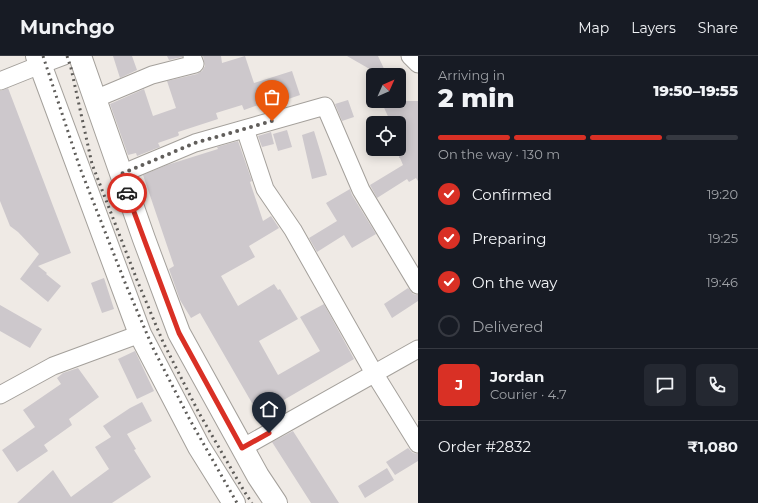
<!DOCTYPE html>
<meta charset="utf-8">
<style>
body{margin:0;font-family:Montserrat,sans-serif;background:#242831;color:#f1f3f6;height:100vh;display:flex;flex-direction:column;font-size:15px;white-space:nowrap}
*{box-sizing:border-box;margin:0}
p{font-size:13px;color:#9ea1a6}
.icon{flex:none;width:22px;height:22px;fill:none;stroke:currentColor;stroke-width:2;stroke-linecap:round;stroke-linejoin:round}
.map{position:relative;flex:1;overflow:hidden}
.panel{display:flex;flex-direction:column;background:#171b24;width:340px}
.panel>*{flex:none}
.needle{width:26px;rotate:45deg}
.fabs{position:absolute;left:366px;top:12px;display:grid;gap:8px}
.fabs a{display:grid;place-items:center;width:40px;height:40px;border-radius:6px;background:#171b24;box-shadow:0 2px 10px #0003;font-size:20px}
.pin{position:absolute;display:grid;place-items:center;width:34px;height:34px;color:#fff;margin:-41px -17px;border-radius:50% 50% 50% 0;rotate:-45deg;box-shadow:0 0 4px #0007}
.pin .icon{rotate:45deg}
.courier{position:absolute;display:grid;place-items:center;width:40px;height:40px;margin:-20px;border:3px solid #d93025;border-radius:50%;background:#fff;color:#222;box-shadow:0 1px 5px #0007}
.headline em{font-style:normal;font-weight:800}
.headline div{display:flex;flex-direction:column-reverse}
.headline{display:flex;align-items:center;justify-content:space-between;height:68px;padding:0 20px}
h1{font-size:26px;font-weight:800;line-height:30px}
.bar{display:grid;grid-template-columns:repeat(4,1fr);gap:6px 4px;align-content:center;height:48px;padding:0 20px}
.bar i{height:5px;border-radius:3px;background:#363941}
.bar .active{background:#d93025}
.bar p{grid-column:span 4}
.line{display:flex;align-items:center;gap:10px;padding:0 20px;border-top:1px solid #363941}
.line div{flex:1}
.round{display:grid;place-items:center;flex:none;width:42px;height:42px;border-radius:6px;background:#242831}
ol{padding:0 20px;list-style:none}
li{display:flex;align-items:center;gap:12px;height:44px}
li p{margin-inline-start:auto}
li .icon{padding:4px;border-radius:50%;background:#d93025;color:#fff;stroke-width:4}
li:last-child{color:#9ea1a6}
li i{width:22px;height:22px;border:2px solid #363941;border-radius:50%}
header{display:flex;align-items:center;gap:24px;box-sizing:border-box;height:56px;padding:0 20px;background:#171b24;border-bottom:1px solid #363941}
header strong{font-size:19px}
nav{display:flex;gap:22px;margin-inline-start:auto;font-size:14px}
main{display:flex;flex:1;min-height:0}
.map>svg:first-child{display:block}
.building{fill:#cdc8cc}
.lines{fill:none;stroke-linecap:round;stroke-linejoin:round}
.minor-casing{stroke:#a4a09b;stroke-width:19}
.major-casing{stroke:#a4a09b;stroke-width:24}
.minor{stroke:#fff;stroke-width:17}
.major{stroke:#fff;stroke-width:22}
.rail{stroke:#5e5c59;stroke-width:3;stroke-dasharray:2 4;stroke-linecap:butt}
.done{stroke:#615e5b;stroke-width:4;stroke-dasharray:0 7.2}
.route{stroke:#d93025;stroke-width:5}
</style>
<header>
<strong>Munchgo</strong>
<nav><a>Map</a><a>Layers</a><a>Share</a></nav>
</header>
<main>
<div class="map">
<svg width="418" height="447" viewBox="0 0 418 447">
<rect width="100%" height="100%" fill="#efeae5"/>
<path class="building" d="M113,0h19l5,14 -17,8z
M167,0h15v1l-13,3z
M203,0h18l1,7 23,-7 9,27 38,-12 8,24 -32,11 -1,-4 -23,8 -2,-5 -26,8 2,6 -40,13 1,3 -1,1 -20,7 2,4 -23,9 -1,-3 -8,2 -18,-51 34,-15 9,27 23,-8 -9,-27 30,-7 5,-3 3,-5z
M347,0h31l9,19h-7z
M8,32l63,165 -33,13 9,7 -1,1 15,12 -13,16 -28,-23 19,-25 -21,-22 -8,-6 -10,-25v-110z
M348,44l6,17 -12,4 -7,-17z
M381,45h37v80l-2,-3 -7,4 -2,-3 -30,19 -7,-13 33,-20 -3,-7h1h-2v-35h-8z
M287,74l5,17 -14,4 -5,-17z
M314,75l8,26 5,18 -15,4 -10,-44z
M271,76l3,12 -12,3 -4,-11z
M238,85l14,40 -2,1 13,39 8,-5 8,12 -30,18 6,11 -34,19 17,30 36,-22 4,6 2,-1 18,30 -39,22 19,34 42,-24 -20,-34 24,-13 30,55 -72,42 2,3 -24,13 -60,-104 -9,5 -11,-18 -11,-31 5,-3 -31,-91 24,-10 51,-16 -1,-2z
M350,133l2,6 24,39 -24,14 -8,-13 -27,17 -8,-14 28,-17 -11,-18z
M104,222l10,31 -12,4 -11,-30z
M408,232l5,6 5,1v6l-26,17 -8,-14z
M0,249l42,24 -12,19 -30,-17z
M135,295l19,40 -17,8 -19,-40z
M78,312l21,29 -30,22 3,6 -28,20 4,6 -31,21 -15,-22 33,-23 -12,-17 38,-26 -4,-6 6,-5z
M142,346l10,19 -25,13 9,15 -2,1 17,27 -39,26h-95l36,-33 18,27 38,-28 -14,-22 16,-10 -8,-11 27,-18z
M293,375l46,72h-28l-39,-61z
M408,392l5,5 5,1v7l-23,14 -9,-13z
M387,412l7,12 -29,18 -7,-12z"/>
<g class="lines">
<defs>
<path id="minor" d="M410,0l8,8
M0,25l40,-16 24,-9
M95,43l57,-24 43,-11 -3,-8
M245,73l20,60 28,41 81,143 44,71
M121,118l74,-31 130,-37 36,84 57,95
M0,339l53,-29 87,-32
M242,392l176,-99"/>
<path id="major" d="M37,0l103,278 59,113 35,56
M80,0l64,183 35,94 79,143 18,27"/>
</defs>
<use href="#minor" class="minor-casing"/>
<use href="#major" class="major-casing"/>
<use href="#minor" class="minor"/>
<use href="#major" class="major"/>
<path class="rail" d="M43,0l37,112 46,117 27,63 37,72 47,83
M67,0l4,12 21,96 45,116 26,62 36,71 45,78 8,12"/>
</g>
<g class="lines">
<path class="done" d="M127,137l-6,-19 74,-31 77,-22"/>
<path class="route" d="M127,137l17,46 35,94 63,115 27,-15"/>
</g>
</svg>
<div class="fabs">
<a><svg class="needle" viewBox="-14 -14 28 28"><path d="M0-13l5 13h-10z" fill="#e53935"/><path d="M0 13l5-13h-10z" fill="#9ea1a6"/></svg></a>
<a><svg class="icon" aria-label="locate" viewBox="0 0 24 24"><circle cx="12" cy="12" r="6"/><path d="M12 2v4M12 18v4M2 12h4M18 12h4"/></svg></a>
</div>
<div class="pin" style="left:272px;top:65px;background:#ea580c"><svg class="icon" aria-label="bag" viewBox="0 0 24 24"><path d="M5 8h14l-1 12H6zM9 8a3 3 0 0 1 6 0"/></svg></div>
<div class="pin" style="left:269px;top:377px;background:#1f2937"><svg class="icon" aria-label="home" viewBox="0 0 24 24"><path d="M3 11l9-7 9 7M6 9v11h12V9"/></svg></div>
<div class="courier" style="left:127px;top:137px"><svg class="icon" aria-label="car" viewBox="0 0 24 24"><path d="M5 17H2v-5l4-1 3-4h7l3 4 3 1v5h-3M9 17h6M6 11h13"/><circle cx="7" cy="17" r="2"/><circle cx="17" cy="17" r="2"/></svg></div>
</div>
<section class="panel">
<div class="headline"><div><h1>2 min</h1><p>Arriving in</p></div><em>19:50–19:55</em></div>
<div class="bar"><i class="active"></i><i class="active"></i><i class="active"></i><i></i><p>On the way · 130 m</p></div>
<ol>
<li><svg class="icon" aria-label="check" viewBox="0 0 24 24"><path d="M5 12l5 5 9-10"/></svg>Confirmed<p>19:20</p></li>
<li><svg class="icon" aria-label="check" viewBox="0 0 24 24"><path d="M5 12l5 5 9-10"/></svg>Preparing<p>19:25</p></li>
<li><svg class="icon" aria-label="check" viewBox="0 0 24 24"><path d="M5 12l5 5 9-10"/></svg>On the way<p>19:46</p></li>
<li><i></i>Delivered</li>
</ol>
<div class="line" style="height:72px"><b class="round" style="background:#d93025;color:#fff">J</b><div><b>Jordan</b><p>Courier · 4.7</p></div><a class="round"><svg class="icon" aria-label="chat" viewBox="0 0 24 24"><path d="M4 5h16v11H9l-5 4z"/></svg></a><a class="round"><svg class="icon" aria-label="phone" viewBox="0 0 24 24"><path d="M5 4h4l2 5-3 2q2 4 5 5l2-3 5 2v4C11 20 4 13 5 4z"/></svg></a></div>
<div class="line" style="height:52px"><div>Order #2832</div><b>₹1,080</b></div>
</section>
</main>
